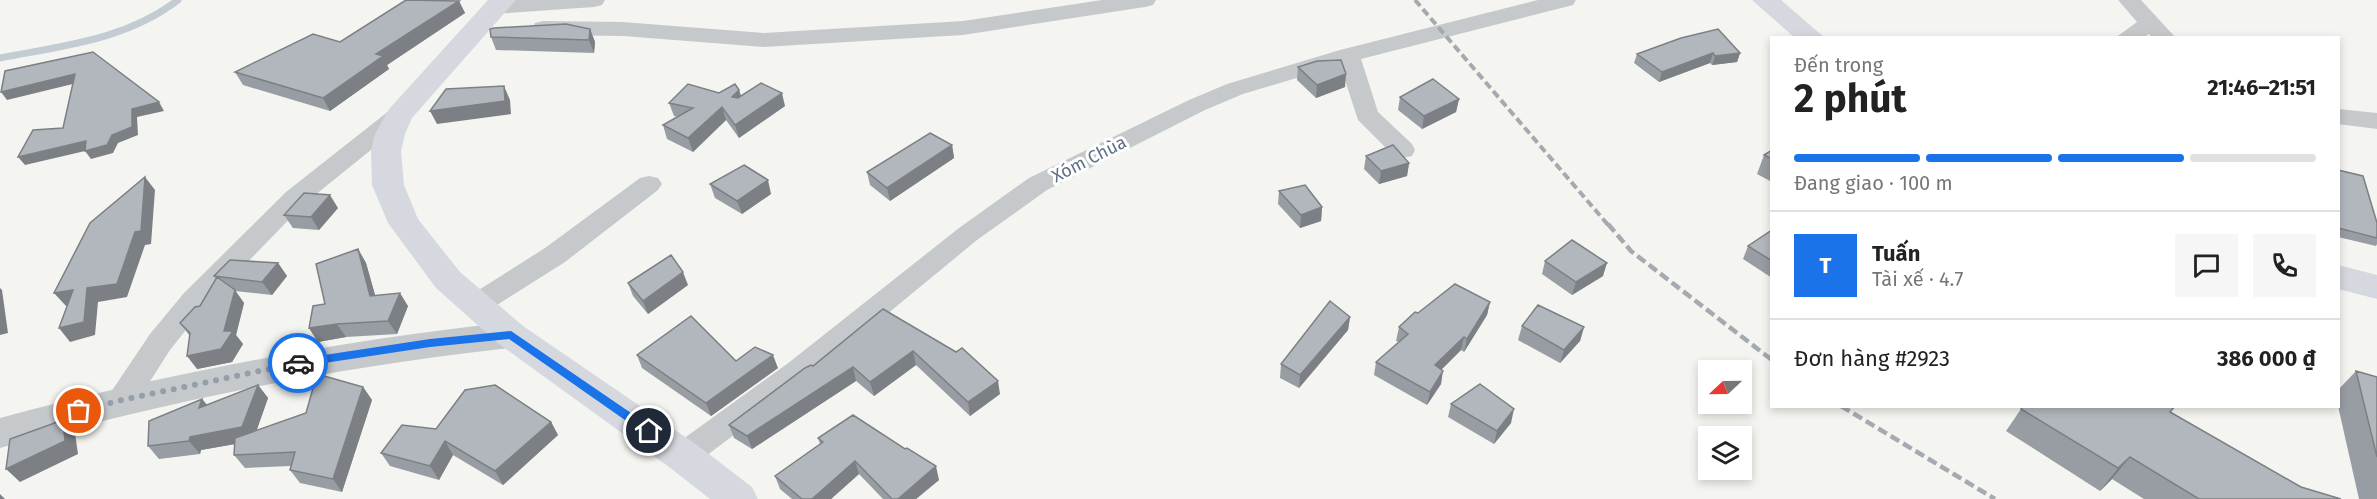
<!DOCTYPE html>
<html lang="vi">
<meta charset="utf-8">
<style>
body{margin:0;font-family:"Fira Sans",sans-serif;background:#f6f6f6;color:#222;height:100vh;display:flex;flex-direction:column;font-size:22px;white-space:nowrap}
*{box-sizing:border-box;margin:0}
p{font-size:20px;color:#767676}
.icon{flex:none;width:33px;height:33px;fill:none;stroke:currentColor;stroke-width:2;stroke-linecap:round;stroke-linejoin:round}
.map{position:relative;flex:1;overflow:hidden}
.panel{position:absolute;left:1770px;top:36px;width:570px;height:372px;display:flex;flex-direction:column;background:#fff;border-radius:0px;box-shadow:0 3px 9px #0003}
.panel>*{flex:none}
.needle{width:39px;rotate:248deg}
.tools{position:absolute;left:1698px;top:360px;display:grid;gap:12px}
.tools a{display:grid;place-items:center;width:54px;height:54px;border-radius:0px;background:#fff;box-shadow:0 3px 9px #0003;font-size:30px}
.pin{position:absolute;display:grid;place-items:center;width:51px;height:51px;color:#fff;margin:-26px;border:3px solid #fff;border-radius:50%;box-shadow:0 2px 6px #0007}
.courier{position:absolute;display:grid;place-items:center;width:60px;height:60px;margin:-30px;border:4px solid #1a73e8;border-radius:50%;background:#fff;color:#222;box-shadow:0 2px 8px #0007}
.summary em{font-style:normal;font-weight:700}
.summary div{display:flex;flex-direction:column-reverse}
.summary{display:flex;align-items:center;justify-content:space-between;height:102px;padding:0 24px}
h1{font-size:39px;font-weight:700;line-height:45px}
.bar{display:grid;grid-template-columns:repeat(4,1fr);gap:9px 6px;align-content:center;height:72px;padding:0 24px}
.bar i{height:8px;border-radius:4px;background:#e0e0e0}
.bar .on{background:#1a73e8}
.bar p{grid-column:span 4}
.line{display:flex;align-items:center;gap:15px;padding:0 24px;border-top:2px solid #e0e0e0}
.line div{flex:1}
.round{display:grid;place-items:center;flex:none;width:63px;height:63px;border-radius:0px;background:#f6f6f6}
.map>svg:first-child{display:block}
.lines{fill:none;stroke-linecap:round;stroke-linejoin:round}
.stream{stroke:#c3ccd2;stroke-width:7}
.minor{fill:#c6c9cc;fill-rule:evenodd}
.tertiary{fill:#c6c9cc;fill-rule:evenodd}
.secondary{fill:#d5d9df;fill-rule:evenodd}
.trunk{fill:#d5d9df;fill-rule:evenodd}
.rail-far1{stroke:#a5aab0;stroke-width:4;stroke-dasharray:8 4;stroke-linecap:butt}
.rail{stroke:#a5aab0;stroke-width:4.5;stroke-dasharray:10 4.5;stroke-linecap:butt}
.wall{fill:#989da3}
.shaded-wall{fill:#7c8084}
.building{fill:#b1b7bd;stroke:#7c8084;stroke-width:1.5}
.route{fill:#1a73e8}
.done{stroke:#949faa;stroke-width:6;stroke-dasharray:0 10.8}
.labels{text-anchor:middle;stroke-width:6;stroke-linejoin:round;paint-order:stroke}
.street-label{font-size:18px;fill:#607184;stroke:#fff}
</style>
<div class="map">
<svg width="2377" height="499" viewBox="0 0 2377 499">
<rect width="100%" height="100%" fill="#f4f5f0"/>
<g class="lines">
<path class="stream" d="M0,58c62,-12 126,-18 178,-58"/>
<path class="minor" d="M495,0h110l-3,5 -8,2 -99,7 -8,-2 -3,-5 3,-5z
M1102,0h54l-3,5 -8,2 -182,28 -199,12 -141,-11 -80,-1 -8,-2 -3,-5 3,-5 8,-2 80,1 141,11 199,-12z
M1538,0h38l-3,5 -212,54 17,53 34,32 3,6 -3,6 -9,2 -9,-2 -36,-36 -18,-55 -97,29 -38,16 -158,80 -70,50 -170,140 -113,85 -11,4 -11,-4 -5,-9 5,-9 115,-83 172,-136 70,-50 160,-78 38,-16 113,-34z
M2118,0h23l35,38h-24l-3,-4 -6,4h-28l22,-16z
M399,107l9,3 3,5 -3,5 -104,84 -100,103 -34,43 -37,58 -11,4 -11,-4 -4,-8 4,-8 39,-58 34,-41 102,-101 104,-82z
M2338,109l39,4v16l-39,-5z
M649,176l9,2 4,6 -4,6 -93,72 -79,50 -10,3 -10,-3 -4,-7 4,-7 79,-50 95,-70z"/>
<path class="tertiary" d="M511,322l12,4 6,9 -6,9 -12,4c-174,19 -343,53 -511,100v-30c168,-45 338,-77 511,-96z"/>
<path class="secondary" d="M488,0h28l-104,118 -7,16 -4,17 3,34 14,34 42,53 63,54 174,119 55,42 6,12h-48l-41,-32 -170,-123 -63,-56 -48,-65 -16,-38 -1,-34 4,-17 14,-25z"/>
<path class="trunk" d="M1752,0h29l44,38h-30z
M2338,265l39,10v24l-39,-10z"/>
<path class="rail-far1" d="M1415,0l194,226"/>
<path class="rail" d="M1608,224l23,27 141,109
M1841,406l154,93"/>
</g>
<path class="wall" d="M459,1l6,12 -78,52 2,4 -59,42 -87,-26 -8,-13 105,-30z
M590,29l5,13 -1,11 -98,-3 -5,-13z
M1740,53l-3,9 -25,3 -2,-2 -51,19 -25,-19 3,-9z
M1298,67l47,20 -29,11 -19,-18z
M739,90l2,6 44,10 -46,32 -13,-18 -33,32 -26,-13 -4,-14 15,-8 -4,-1 -5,-13z
M1400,97l59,2 -3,13 -34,17 -24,-19z
M952,145l2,13 -64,43 -20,-16 -3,-13z
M1772,150v32l-15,-8 7,-19z
M1366,156l43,7 -2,13 -28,8 -15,-15z
M2338,170l39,53v21l-1,2 -38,-9z
M710,184l61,10 -29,20 -27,-16z
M1279,191l43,16 -1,14 -21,7 -22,-24z
M338,208l-19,22 -26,-2 -9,-13z
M1772,230v48l-29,-19 5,-13z
M358,249l8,14 9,32 33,11 -11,28 -51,3 -28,5 -9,-14 16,-24z
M1545,261l58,15 -31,19 -30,-21z
M278,263l9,13 -15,19 -37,-4 9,12 -8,32 7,9 -11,18 -35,7 -8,-34 -9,-12 20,-17 16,-27 -2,-3z
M628,283l60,2 -40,29 -15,-18z
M1490,302l-3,13 -23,37 -3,-2 -19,19 -1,15 -14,21 -53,-30 2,-13 23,-20 -3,-1 3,-14 19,-14z
M883,309l117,85 -30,22 -54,-51 -42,31 -18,-15 -104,68 -18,-11 -5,-13 84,-59z
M1350,317l-2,13 -49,58 -19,-10 1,-14z
M1522,326l62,1 -4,14 -20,22 -42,-23z
M637,355l99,6 42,7 -67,48 -69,-48z
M2356,371l21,6v122h-18l-21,-93v-16z
M258,385l10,13 -12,33 50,-18 57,-26 9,13 -30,92 -42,-9 -10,-13 1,-4 -46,2 -11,-13v-11l-33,6 -1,4 -41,5 -11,-13 54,-47 5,6z
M1451,404l60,19 -17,21 -46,-27z
M2021,409l149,3 131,75 40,12h-197l-32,-20 -12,12 -94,-60z
M551,422l7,13 -55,50 -50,-30 -14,25 -49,-14 -9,-13 55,-24z
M818,438l121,42 -23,19h-33l-24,-25 -28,25h-39l-12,-10 -5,-13 45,-32z"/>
<path class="shaded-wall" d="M459,1l6,12 -78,52 2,4 -59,42 -7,-13 53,-44z
M590,29l5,13 -1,11 -5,-13z
M1713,53l-3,10 -51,19 3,-10z
M1740,53l-3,9 -25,3 3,-9z
M75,74l6,8 -74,18 -6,-8z
M1346,74l-1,13 -29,11 1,-13z
M504,86l6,14 1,14 -74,10 -7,-13z
M739,90l4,13 -11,-6z
M782,93l3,13 -46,32 -4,-13z
M1459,99l-3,13 -34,17 2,-13z
M159,102l5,9 -27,6 1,18 -20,8 -5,10 -22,6 -6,-8 -60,14 -7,-8 94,-22 20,-26z
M722,107l4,13 -33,32 -5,-14z
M952,145l2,13 -64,43 -3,-13z
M1409,163l-2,13 -28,8 2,-13z
M145,177l10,13 -4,54 -6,1 -18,52 -29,5 -3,33 -25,7 -11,-14 28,-40z
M768,180l3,14 -29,20 -5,-13z
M330,195l8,13 -19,22 -8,-13z
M1322,207l-1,14 -21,7 1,-13z
M358,249l8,14 13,46 -9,-13z
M278,263l9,13 -15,19 -10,-13z
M1607,263l-4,13 -31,19 4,-13z
M683,272l5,13 -40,29 -5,-13z
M0,288l2,2 6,43 -8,2z
M73,290l12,13 -19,3 -12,-13z
M235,290l9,13 -8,32 7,9 -11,18 -35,7 -10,-13 37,-25z
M400,293l8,13 -11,28 -9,-13z
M1490,302l-3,13 -23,37 3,-13z
M1350,317l-2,13 -49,58 1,-13z
M337,324l9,13 -28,5 -9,-14z
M1584,327l-4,14 -20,22 4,-13z
M1464,337l-3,13 -28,28 2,-13z
M913,351l3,14 -42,31 -4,-14z
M773,355l5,13 -67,48 -5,-13z
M853,367l3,14 -104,68 -5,-13z
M1443,371l-2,13 -14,21 3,-13z
M998,381l2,13 -30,22 -2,-14z
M258,385l10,13 -15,43 -52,9 -1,4 -11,-13 1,-4z
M363,387l9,13 -30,92 -9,-13z
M202,399l11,13 -14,-4z
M1514,409l-3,14 -17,21 3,-13z
M63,420l12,13 3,21 -58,28 -14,-13z
M551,422l7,13 -55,50 -8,-14z
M445,441l8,14 -14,25 -9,-14z
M2130,457l-18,22 -12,12 18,-23z
M855,461l4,13 -28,25h-19z
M936,466l3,14 -23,19h-18z
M0,494l5,5h-5z"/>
<path class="building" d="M406,0l53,1 -83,53 7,2 -60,42 -88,-26 78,-38 27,8z
M566,24l24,5 -1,11 -98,-3 -1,-8 4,-1z
M1718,29l22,24 -25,3 -2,-3 -51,19 -25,-18 44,-16z
M93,52l66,50 -27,7v18l-20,8 -5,10 -22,6 1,-10 -68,16 15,-27 30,-2 12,-54 -74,18 4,-21z
M1341,60l5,14 -29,11 -19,-18 19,-6z
M1433,79l26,20 -35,17 -24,-19z
M761,83l21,10 -47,32 -13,-18 -34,31 -25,-13 30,-17 -24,-5 19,-19 31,9 16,-9 4,6 -7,7 6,1z
M504,86l1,15 -75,10 16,-22z
M930,133l22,12 -65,43 -20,-16z
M1393,145l16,18 -28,8 -15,-15z
M1772,150v9l-8,-4z
M744,165l24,15 -31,21 -27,-17z
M2338,170l25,6 14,47v15l-39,-10z
M145,177l-4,54 -6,1 -18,52 -30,4 -3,34 -25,6 14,-38 -19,3 36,-70z
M1305,185l17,22 -21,8 -22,-24z
M304,193l26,2 -19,22 -27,-2z
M1772,230v31l-24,-15z
M1572,240l35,23 -31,19 -31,-21z
M358,249l12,47 30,-3 -12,28 -51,3 -28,4 4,-22 12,-2 -9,-40z
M671,255l12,17 -40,29 -15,-18z
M230,260l48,3 -16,19 -48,-6z
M217,277l18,13 -11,41h9l-12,18 -34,7 3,-23 -10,-10 15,-16 5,-1z
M1455,284l35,18 -23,37 -3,-2 -29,28 8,6 -13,21 -54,-30 32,-28 -9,-7 16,-15 3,1z
M1330,301l20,16 -50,58 -19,-11z
M1538,305l46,22 -20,23 -42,-24z
M883,309l73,43 6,-4 36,33 -30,21 -55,-51 -43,31 -17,-15 -106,69 -18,-11 76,-57 6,-3 2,1z
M691,316l45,45 19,-14 18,8 -67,48 -69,-48z
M2356,371l21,6v80z
M317,374l46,13 -30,92 -43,-9 5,-18 -61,3 1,-17 71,-25z
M1480,384l34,25 -17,22 -46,-27z
M258,385l-16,42 -52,10 -1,4 -41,5 1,-25 53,-22 -3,9z
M495,385l56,37 -56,49 -50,-30 -15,25 -49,-13 21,-28 34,4 29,-39z
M2023,406h152l-5,6 131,75 40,12h-142l-69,-42 -12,11 -97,-59z
M853,415l52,34 2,-1 29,18 -38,33h-6l-37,-38 -43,38h-10l-27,-23 48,-34 -5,-4z
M63,420l2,21 -59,28 4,-30z"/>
<path class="route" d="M511,331l142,97v6h-8l-136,-95 -79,8 -132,20 -6,-4 6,-4 132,-20z"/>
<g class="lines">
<path class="done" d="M79,411l43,-11 176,-37"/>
</g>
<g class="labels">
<g class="street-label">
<text transform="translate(1089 159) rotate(-27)" y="6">Xóm Chùa</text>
</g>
</g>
</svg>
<div class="tools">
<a><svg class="needle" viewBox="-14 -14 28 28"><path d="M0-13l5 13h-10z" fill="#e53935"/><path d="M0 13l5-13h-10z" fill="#767676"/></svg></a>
<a><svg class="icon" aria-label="layers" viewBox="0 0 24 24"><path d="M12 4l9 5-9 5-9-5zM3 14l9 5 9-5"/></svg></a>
</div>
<div class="pin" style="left:79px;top:411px;background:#ea580c"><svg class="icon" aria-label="bag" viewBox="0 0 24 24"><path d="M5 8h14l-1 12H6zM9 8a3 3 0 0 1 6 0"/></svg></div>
<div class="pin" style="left:649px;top:431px;background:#1f2937"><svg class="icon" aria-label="home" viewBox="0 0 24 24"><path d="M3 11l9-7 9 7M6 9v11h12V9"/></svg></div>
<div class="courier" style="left:298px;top:363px"><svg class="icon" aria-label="car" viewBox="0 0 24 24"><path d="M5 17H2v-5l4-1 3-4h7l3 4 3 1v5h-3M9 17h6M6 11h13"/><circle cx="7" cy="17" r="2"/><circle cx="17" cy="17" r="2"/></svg></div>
<section class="panel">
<div class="summary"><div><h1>2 phút</h1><p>Đến trong</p></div><em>21:46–21:51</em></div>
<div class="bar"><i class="on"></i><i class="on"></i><i class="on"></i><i></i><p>Đang giao · 100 m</p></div>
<div class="line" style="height:108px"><b class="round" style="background:#1a73e8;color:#fff">T</b><div><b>Tuấn</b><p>Tài xế · 4.7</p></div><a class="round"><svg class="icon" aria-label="chat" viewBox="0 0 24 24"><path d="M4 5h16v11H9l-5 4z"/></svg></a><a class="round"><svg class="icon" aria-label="phone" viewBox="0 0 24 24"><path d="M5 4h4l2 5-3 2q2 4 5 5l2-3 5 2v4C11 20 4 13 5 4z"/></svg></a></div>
<div class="line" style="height:78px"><div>Đơn hàng #2923</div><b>386 000 ₫</b></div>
</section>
</div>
